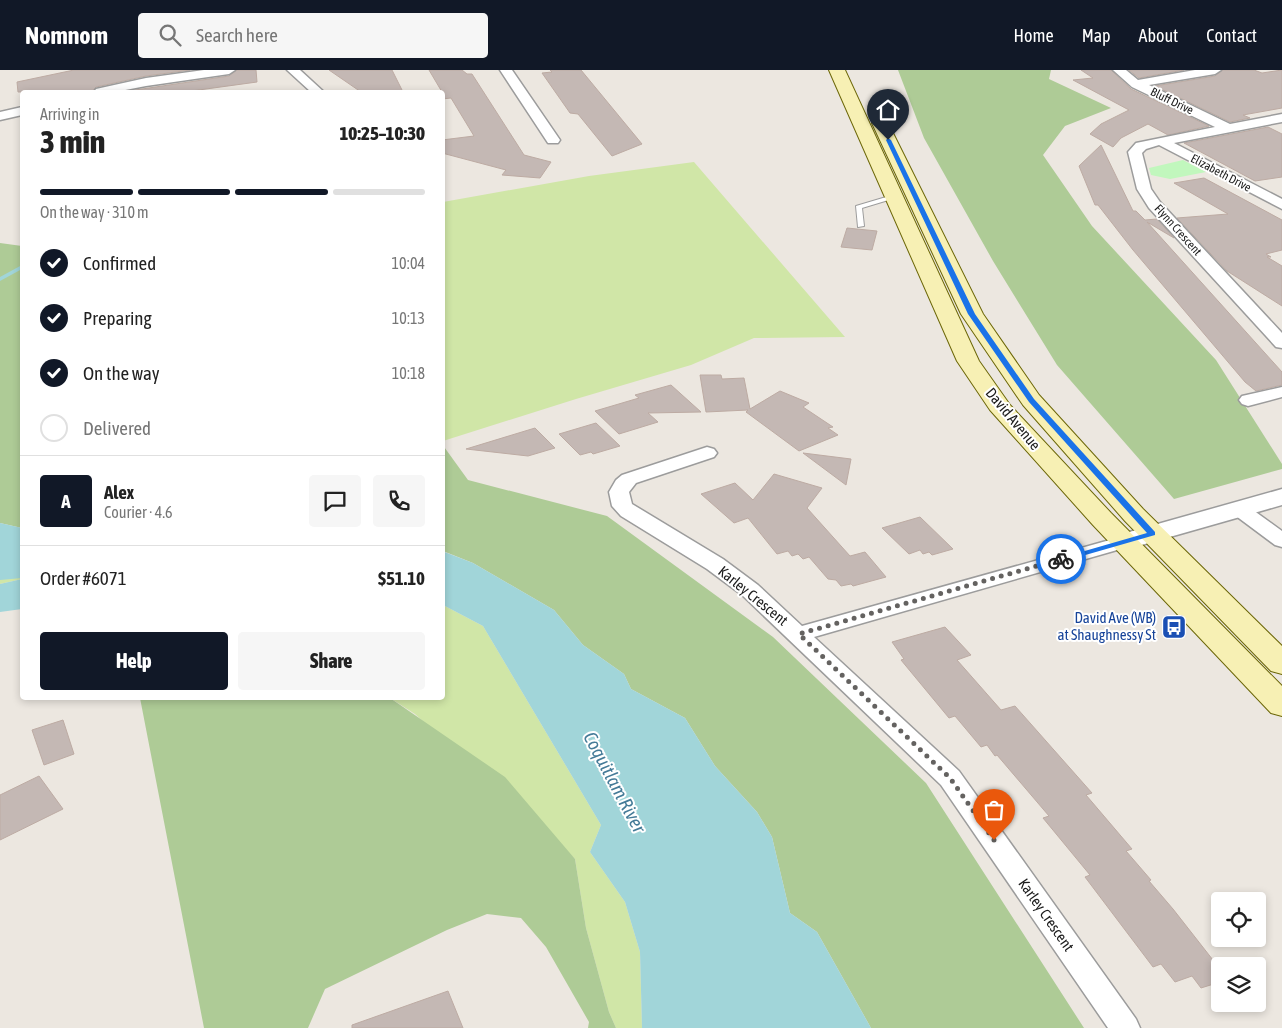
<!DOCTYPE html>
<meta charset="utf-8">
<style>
body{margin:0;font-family:"Asap Condensed",sans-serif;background:#f6f6f6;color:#222;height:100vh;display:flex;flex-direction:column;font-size:19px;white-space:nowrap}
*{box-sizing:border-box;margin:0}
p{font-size:16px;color:#767676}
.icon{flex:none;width:28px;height:28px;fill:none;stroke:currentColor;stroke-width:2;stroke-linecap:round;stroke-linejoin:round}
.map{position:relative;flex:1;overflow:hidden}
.panel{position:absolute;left:20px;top:20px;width:425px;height:610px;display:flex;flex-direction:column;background:#fff;border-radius:5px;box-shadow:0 2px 8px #0003}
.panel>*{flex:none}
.fabs{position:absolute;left:1211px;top:822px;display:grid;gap:10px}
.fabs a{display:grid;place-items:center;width:55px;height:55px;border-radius:5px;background:#fff;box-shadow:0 2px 8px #0003;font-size:25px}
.pin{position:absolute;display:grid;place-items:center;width:42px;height:42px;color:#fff;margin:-51px -21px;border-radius:50% 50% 50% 0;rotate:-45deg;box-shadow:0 0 5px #0007}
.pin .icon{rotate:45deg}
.courier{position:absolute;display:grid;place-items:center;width:50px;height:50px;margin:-25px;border:4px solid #1a73e8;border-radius:50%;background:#fff;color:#222;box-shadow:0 1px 6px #0007}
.overview em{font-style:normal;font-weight:800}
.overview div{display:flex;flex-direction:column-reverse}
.overview{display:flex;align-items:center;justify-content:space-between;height:85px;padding:0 20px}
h1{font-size:32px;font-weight:800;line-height:38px}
.bar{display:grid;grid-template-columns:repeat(4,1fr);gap:8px 5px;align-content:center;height:60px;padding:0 20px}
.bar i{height:6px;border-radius:4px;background:#e0e0e0}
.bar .active{background:#111827}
.bar p{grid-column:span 4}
.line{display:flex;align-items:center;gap:12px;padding:0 20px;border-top:1px solid #e0e0e0}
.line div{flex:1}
.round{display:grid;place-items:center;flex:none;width:52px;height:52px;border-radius:5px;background:#f6f6f6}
ol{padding:0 20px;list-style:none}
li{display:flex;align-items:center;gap:15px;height:55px}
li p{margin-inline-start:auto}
li .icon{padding:5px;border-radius:50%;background:#111827;color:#fff;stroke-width:4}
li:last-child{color:#767676}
li i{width:28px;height:28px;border:2px solid #e0e0e0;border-radius:50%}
.button{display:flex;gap:10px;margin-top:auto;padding:10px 20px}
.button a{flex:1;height:58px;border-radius:5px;background:#111827;color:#fff;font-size:20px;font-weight:800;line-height:58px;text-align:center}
.button a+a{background:#f6f6f6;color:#222}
header{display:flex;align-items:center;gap:30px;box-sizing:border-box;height:70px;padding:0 25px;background:#111827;color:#fff}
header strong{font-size:24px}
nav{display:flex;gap:28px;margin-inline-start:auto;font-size:18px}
.search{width:350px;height:45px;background:#f6f6f6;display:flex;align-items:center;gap:12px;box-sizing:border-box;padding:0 18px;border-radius:5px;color:#767676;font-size:19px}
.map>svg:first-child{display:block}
.grass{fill:#d0e6a7}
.forest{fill:#aecb96}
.park{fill:#c1f7bd}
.water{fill:#a1d5d9}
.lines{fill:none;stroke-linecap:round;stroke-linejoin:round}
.stream{fill:#a1d5d9;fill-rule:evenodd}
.river{fill:#a1d5d9;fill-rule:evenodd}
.building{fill:#c4b8b4;stroke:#bdaba3}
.service-casing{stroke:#9c9c9c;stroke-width:2}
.minor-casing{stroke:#9c9c9c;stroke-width:3}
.tertiary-casing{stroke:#9c9c9c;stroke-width:3}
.secondary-casing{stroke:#6c6708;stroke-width:2}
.service{fill:#fff;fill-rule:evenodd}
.minor{fill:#fff;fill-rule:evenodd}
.tertiary{fill:#fff;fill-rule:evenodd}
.secondary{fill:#f7f0b4;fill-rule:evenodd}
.route{fill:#1a73e8}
.done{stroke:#646260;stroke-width:5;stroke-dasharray:0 9}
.labels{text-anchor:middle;stroke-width:4;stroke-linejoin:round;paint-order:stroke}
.far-street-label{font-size:12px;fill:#1b1b1b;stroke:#fff}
.street-label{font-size:15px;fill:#1b1b1b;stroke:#fff}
.transit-label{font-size:15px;fill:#164399;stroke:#fff;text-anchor:end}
.near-water-label{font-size:19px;font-style:italic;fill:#457b98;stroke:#fff}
</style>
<header>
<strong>Nomnom</strong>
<div class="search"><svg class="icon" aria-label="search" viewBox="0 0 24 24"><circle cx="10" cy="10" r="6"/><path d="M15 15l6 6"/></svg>Search here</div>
<nav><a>Home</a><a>Map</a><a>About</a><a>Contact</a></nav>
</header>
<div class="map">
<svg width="1282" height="958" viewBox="0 0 1282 958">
<rect width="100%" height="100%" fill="#ece7e0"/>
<path class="grass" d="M694,92l151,175 -91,1 -63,27 -115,34 -133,42v-239l146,-26z
M0,485l22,2v22l-22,5z
M443,535l40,21 118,199 -11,27 35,50 15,50 2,76h-26l-7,-16 -23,-84 -11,-69 -160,-145 -25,-16h52z"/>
<path class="forest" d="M898,0h153l-2,9 62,29 -46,18 -22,29 49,71 124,134 66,104v5l-108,30 -117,-134 -64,-104 -69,-123z
M0,173l22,3v282l-22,-5z
M442,374l26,36 139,36 166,121 153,146 158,245h-213l-54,-96 -27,-19 -18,-76 -15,-25 -42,-46 -30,-48 -54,-29 -7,-15 -41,-29 -29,-35 -81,-47 -30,-12z
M140,628h250l115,79 70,82 11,69 23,84 7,16h-28l1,-6 -43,-75 -25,-29 -34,-4 -40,16 -122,59 -17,39h-104z"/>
<path class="park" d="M1183,90l23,12 -36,7 -19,-4 -2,-7z"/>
<path class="water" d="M0,453l22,5v29l-22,-2z
M442,481l31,12 81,47 29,35 41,29 7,15 54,29 30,48 42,46 15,25 18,76 27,19 54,96h-229l-2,-76 -15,-50 -35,-50 11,-27 -118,-199 -40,-21z
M22,509v30l-22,3v-28z"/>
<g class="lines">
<path class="stream" d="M22,195v4l-22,12v-4z"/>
<path class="river" d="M22,480v28l-22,2v-28z"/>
</g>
<path class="building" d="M74,0h116l-44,6 -50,11 -4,5h-74l-1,-10z
M237,0h19l1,12 -73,10h-62l107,-16z
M329,0h63l11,22h-42z
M429,0h33l5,4h5l52,81 27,7 -11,16 -38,-3 4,-5 -64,-17v-13l32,-4 -23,-38 -9,1v-7z
M550,0h31l61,74 -30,12 -34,-42 -8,-1 -28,-40 10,-1z
M1081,0h30l20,19 78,37 -41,9 -20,-11 -27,14 -8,9 -23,-13 11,-10 28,-14 -56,-30 20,-2z
M1129,0h55l-45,8z
M1223,0h31l8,3 20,-3v38l-39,7 7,3 -20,4 -75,-36 60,-10z
M1268,57l14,7v43l-27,4 -71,-38z
M1101,75l32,66h3l9,9 12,-1 17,19 -27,-16 135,150v13l-26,6 -11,-9 -112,-132 -35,-45h-3l-16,-39z
M1204,108l78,42v30l-16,4 5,3h-4l15,9v40l-55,-35 -50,-53 51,-4 -54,-31z
M847,158l30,3 -5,19 -31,-3z
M700,305h21l1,4 22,-1 6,31 30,-18 29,12 -6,4 30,20 -5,1 10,7 -39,16 -53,-39 2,-2 -42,2z
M671,315l30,27 -53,1 10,9 -39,12 -24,-23 44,-13 -4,-3z
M596,353l24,23 -27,8 -2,-2 -11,3 -21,-21z
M535,358l20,20 -27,8 -62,-7z
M803,383l48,6 -5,26z
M774,404l48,14 -15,20 43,48 15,-4 21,25 -33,9 -2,-2 -10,2 -5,-6 -8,-1 -19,-22 -6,2 -5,-5 -6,2 -4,-5 -11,3 -29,-36 -14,5 -33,-29 34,-11 18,17z
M920,447l33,32 -21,6 -3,-3 -6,2 -3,-4 -11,4 -27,-26z
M945,557l26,28 -14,5 44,50 14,-4 77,87 -6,2 46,54 -6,2 25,29 -2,1 24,28 47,60v13l-19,6 -9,-12 -17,6 -14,-18 -8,3 -68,-90 5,-2 -47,-57 6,-2 -52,-61 -2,1 -8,-11 -6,2 -26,-31 -6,2 -48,-58 3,-1 -12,-17z
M63,650l11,34 -30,11 -12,-35z
M39,706l24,33 -63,31v-45z
M448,921l15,37h-111v-3z"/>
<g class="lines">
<defs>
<path id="service" d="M893,125l2,1v2l-33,10 2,18 -6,1 -2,-21z"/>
<path id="minor" d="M204,0h31l-6,4 -83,12 -31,6h-21l2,-3 50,-11z
M287,0h13l24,22h-13z
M500,0h12l48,70 -2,3h-10z
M1113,0h13l12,10 57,-10h26l-6,4 -66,11 81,39 52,-10v8l-108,21 108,56v10l-123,-64 -13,4 -4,4 9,36 9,13 122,131v15l-6,-1 -127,-139 -12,-19 -9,-37 8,-9 79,-16 -83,-40z
M22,37v8l-22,5v-8z
M1282,317v10l-34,9 -6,-2 -3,-4 3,-4z
M707,377l7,2 3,4 -3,4 -78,26 -7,9 3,12 91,55 35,26 44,41 315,-88 7,-2 7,2 4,4 -4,4 -317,91 145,134 177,248 4,9h-32l-167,-243 -199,-190 -35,-26 -86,-53 -9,-10 -3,-14 7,-12 6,-5z
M1239,433l7,2 36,26v16l-7,-2 -43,-32 -3,-4 3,-4z"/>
<path id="tertiary" d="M1282,419v16l-158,45 -9,-2 -4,-6 4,-6z"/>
<path id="secondary" d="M829,0h16l134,291 31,44 101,108 171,173v30l-11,-3 -178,-188 -103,-115 -33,-49z
M880,48l6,1 2,4 95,191 56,81 104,114 139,137v28l-11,-3 -146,-150 -102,-116 -62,-91 -89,-191 2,-4z"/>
</defs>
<use href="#service" class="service-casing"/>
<use href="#minor" class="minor-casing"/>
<use href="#tertiary" class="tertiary-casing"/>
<use href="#secondary" class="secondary-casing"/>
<use href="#service" class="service"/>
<use href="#minor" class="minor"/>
<use href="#tertiary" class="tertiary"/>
<use href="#secondary" class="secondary"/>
</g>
<path class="route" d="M888,68l3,2 84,174 59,85 121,133v3l-94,27 -4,-3 90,-26 -118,-131 -61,-88 -82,-174z"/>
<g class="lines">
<path class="done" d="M994,770l-44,-62 -151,-144 262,-75"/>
</g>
<defs>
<symbol id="bus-square" viewBox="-11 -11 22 22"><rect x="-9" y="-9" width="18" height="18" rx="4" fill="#1a4fb4" stroke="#fff"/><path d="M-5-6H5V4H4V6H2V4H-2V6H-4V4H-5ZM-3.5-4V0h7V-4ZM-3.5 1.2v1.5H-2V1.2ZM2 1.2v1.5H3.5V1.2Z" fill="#fff"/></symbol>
</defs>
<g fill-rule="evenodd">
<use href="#bus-square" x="1160" y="543" width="28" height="28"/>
</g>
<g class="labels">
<g class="far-street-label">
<text transform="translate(1172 31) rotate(26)" y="4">Bluff Drive</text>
<text transform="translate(1221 103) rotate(28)" y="4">Elizabeth Drive</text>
<text transform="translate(1178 160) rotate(48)" y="4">Flynn Crescent</text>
</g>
<g class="street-label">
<text transform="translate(1013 349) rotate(50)" y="5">David Avenue</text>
<text transform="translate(753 526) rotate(39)" y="5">Karley Crescent</text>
<text transform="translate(1046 845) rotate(55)" y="5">Karley Crescent</text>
</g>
<g class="transit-label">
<text x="1156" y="553">David Ave (WB)<tspan x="1156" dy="17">at Shaughnessy St</tspan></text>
</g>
<g class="near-water-label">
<text transform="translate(615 712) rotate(62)" y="7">Coquitlam River</text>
</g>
</g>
</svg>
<div class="fabs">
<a><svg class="icon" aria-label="locate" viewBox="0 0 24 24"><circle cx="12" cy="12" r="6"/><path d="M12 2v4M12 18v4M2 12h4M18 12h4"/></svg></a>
<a><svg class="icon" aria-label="layers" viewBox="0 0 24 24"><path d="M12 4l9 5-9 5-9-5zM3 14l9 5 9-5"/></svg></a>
</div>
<div class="pin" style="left:994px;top:770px;background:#ea580c"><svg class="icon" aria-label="bag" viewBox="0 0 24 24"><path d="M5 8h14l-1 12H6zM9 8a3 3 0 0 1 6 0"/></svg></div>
<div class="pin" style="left:888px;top:70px;background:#1f2937"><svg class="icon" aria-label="home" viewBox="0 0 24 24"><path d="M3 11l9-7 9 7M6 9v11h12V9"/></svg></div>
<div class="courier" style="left:1061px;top:489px"><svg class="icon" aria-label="bike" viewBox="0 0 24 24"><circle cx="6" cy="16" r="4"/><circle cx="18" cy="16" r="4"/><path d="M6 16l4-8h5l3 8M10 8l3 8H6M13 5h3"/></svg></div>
<section class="panel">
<div class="overview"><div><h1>3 min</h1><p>Arriving in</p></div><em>10:25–10:30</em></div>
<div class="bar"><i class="active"></i><i class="active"></i><i class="active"></i><i></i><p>On the way · 310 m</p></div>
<ol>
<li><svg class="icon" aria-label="check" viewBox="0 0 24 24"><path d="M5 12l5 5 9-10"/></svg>Confirmed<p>10:04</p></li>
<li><svg class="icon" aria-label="check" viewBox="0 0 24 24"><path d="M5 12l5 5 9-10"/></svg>Preparing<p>10:13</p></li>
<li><svg class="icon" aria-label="check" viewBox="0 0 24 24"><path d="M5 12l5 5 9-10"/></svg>On the way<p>10:18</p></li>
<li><i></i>Delivered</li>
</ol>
<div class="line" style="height:90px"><b class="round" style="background:#111827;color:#fff">A</b><div><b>Alex</b><p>Courier · 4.6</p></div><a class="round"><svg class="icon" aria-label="chat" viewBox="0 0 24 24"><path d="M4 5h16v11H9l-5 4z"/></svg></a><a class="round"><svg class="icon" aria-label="phone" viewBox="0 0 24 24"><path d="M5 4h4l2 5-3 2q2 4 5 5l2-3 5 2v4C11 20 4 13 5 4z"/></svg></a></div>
<div class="line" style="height:65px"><div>Order #6071</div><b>$51.10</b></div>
<div class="button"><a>Help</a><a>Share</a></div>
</section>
</div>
